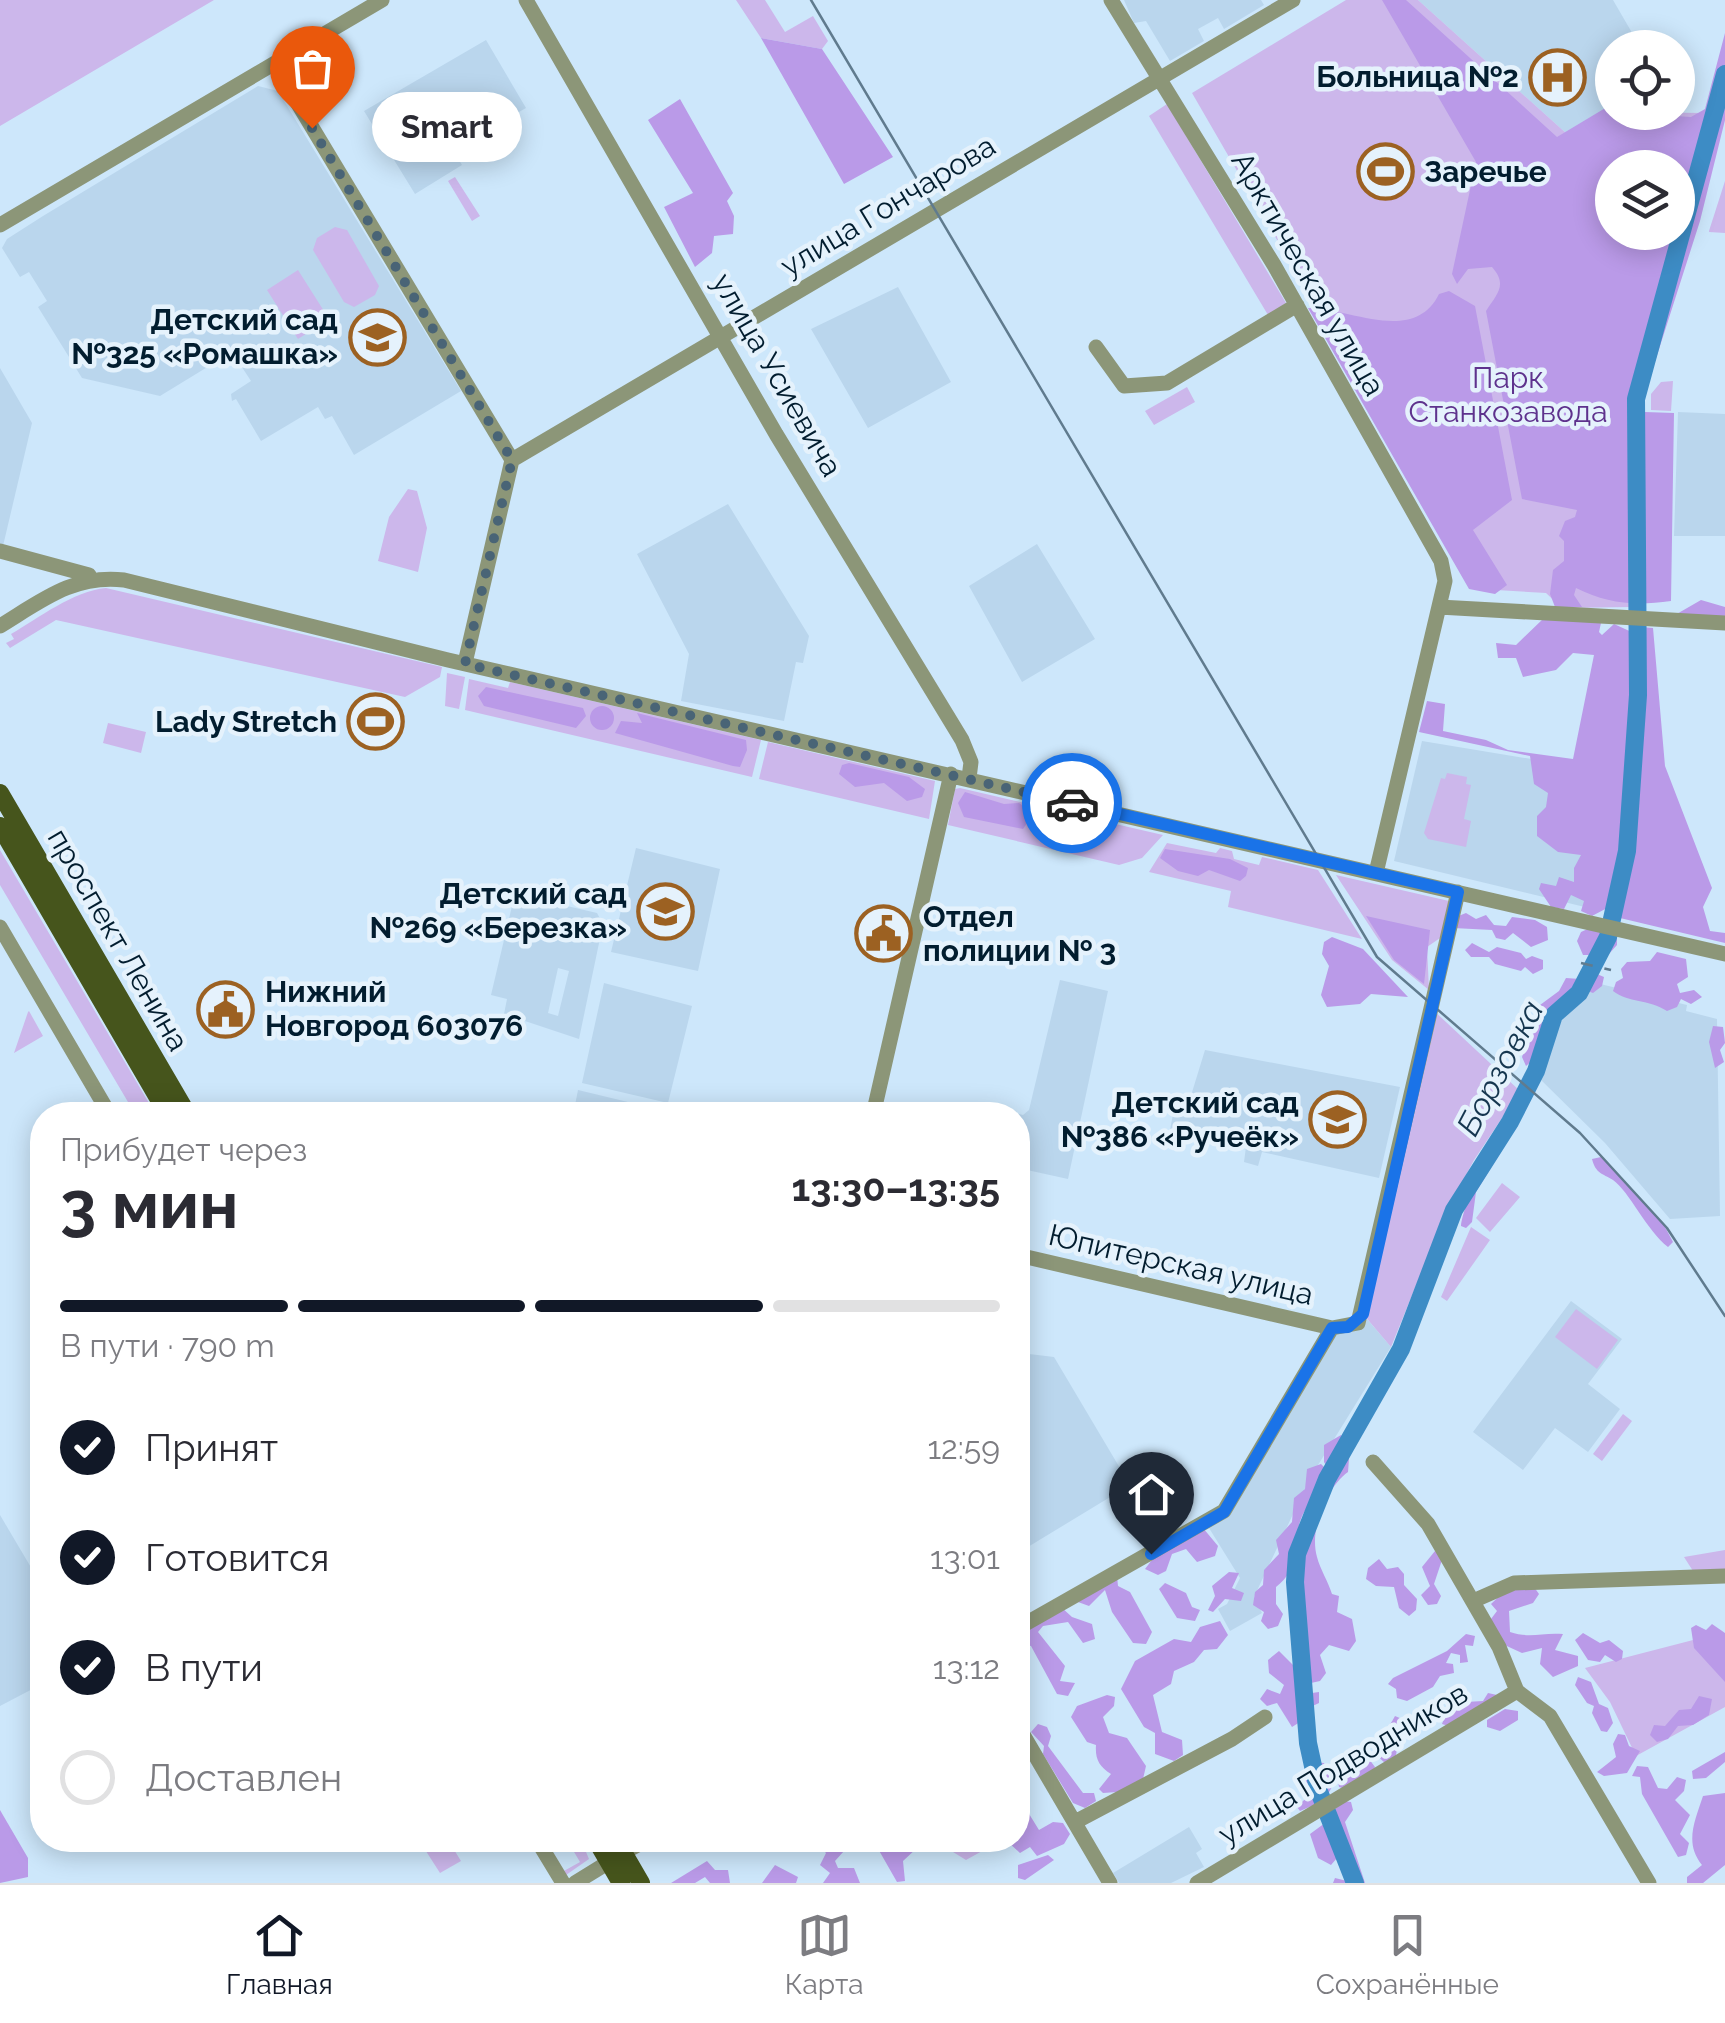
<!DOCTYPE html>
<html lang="ru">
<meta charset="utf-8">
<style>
body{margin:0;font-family:Raleway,sans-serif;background:#f2f2f3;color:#2b2b33;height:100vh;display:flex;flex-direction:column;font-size:38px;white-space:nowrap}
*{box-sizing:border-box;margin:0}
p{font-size:32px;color:#7c7c81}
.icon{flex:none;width:55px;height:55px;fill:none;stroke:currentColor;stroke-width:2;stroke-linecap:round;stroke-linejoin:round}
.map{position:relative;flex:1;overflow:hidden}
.panel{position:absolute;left:30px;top:1102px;width:1000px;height:750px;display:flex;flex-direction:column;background:#fff;border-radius:40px;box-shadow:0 5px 25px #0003}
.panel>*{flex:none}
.tools{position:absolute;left:1595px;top:30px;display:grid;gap:20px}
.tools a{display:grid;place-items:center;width:100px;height:100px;border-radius:50%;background:#fff;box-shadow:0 5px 25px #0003;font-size:50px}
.pin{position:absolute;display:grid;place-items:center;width:85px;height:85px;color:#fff;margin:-102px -42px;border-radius:50% 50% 50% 0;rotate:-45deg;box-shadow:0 0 10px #0007}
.pin .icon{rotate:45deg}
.courier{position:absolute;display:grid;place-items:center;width:100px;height:100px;margin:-50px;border:8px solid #1a73e8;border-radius:50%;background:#fff;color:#222;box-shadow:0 2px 12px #0007}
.bubble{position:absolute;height:70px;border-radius:35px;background:#fff;box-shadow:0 5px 25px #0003;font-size:32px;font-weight:700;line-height:70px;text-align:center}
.head em{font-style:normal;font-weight:700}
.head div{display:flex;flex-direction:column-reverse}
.head{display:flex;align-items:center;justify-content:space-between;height:170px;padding:0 30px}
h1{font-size:65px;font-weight:700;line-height:75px}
.bar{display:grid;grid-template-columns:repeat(4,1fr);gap:15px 10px;align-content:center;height:120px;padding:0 30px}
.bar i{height:12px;border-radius:8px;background:#e1e1e2}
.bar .selected{background:#111827}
.bar p{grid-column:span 4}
ol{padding:0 30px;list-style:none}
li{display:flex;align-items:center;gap:30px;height:110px}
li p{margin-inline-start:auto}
li .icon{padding:10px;border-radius:50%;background:#111827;color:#fff;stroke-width:4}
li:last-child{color:#7c7c81}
li i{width:55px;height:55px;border:5px solid #e1e1e2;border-radius:50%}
.menu{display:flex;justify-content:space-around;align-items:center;height:140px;border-top:2px solid #e1e1e2;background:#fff;font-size:28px;color:#7c7c81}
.menu a{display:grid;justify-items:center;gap:5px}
.menu .selected{color:#111827}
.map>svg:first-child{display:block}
.built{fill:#bad6ed;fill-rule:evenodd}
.green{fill:#ccb7eb}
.forest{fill:#ba9ae8;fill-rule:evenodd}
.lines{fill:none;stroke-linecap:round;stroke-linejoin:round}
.river{stroke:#3d8cc5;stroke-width:18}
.minor{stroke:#8c9678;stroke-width:15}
.major{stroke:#46551c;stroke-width:18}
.tram{stroke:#607b8e;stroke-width:2.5}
.rail{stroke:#607b8e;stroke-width:2.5;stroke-dasharray:12 12;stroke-linecap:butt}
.done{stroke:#496476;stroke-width:10;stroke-dasharray:0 18}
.route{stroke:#1a73e8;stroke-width:12}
.labels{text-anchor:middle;stroke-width:9;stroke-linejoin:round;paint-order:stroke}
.poi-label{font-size:30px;font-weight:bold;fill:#021d2f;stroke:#e5f2fc;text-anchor:end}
.street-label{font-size:30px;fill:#021d2f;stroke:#e5f2fc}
.park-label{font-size:30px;fill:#5e328d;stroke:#e5f2fc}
.water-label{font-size:32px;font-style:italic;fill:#15364f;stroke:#e5f2fc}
</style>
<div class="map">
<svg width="1725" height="1883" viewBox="0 0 1725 1883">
<rect width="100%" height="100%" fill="#cde7fb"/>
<path class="built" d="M1124,0h137l3,5 -40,24 -6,-11 -20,11 6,12 -34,20 -24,-40 -12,2z
M1418,0h195l18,31 2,16 -21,1v58l-45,28z
M486,40l40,68 -73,42 9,15 -47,29 -51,-83z
M258,86l20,5 183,300 -107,64 -22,-39 -7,3 -7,-12 -57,34 -25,-42 -4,2 -1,-7 20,-13 -19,-29 -72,44 -78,-18 -44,-71 9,-6 -18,-29 -9,5 -18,-29 5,-9 36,-23z
M898,287l53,95 -83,46 -57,-99z
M0,368l32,55 -29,123 -3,-1z
M1678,412l47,2v122h-51z
M728,504l81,132 -6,27 -7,-1 -12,59 -103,-20 8,-47 -52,-100z
M1037,544l58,95 -73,43 -53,-96z
M1422,741l176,29 -5,139 -199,-48z
M636,848l84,21 -22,102 -87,-19z
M524,896l73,17 6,11 -24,115 -75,-25 3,-15 -16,-4 21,-89 8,2zM558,968l11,3 -11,45 -10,-3z
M1060,980l48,11 -40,188 -50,-11v-53h-42l2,-11 45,11 6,-5z
M1592,982l95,23 -1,6 31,8 3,197 -50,3 -65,-76 -65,-64 14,-51 30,-29z
M604,983l88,23 -24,97 -86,-20z
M1205,1050l195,37 -21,91 -117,-26 -4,14 -14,-4 2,-15 -76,-17 3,-16 12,1z
M578,1090l104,25h-109z
M1571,1301l51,38 -34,45 32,25 -32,43 -33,-24 -32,42 -50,-38z
M1367,1319l24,28 -81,131 -56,119 8,16 -32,18 -12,-22 9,-5 13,-26 -31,-50 127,-195 26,-7z
M1021,1353l33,4 76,128 -112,68v-197z
M0,1515l42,71v98l-42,22z
M1189,1827l13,22 -6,4 8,14 -33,16h-52l-6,-10z"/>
<path class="green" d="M0,0h214l-214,126z
M736,0h29l20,32 28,-16 15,25 -6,8 -61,-11z
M1346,0h72l149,134 45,-22 95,1 -29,55h-66v64l17,167 2,208 -69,1 -16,-15 -67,-4 -287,-496z
M1167,104l119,199 -18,12 -119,-199z
M455,177l25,39 -8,5 -24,-40z
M1725,181v52l-16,-1v-1z
M335,227l12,3 32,56 -4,9 -21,12 -10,-5 -31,-52 4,-12z
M298,270l31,49 -31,20 -31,-49z
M1673,381l-2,30 -20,-1v-16l10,-12z
M1187,387l8,15 -41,23 -9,-14z
M408,489l9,2 10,37 -9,44 -40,-11 11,-44z
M106,588l336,79 -2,10 -35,20 -349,-77 -46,28 -4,-5 8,-4 -3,-5c28,-16 62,-43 95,-46z
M447,673l18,4 -6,32 -14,-3z
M469,679l39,9 2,-6 251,58 -9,37 -287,-67z
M108,723l38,9 -5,21 -38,-10z
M768,742l167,39 -6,38 -170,-40z
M1447,773l20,4 -1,7 5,1 -7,34 7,2 -5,26 -38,-8 -4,-6 17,-55 4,1z
M960,788l203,47 -21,23 -23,7 -171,-40 7,-36z
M1167,843l49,10 4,-5 12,3 2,8 25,6 3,-8 56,13 44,69 -134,-32 3,-16 -82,-19z
M0,850l156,265 -43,-4 15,-9 -128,-217z
M1336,875l113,26 -6,35 -16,11 2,43 -37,-30z
M1432,1009l88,82 -46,69 -29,54 -54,133 -28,-33z
M29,1011l14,25 -29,17 14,-41z
M1502,1183l18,14 -30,35 -14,-14z
M1471,1227l19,13 -43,61 -6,-4z
M1576,1309l42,31 -21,29 -42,-32z
M1623,1414l9,7 -30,40 -9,-7z
M1725,1550v22l-32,-1 -9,-14z
M1697,1639l28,41v27l-89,49 -26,-54 -25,-34z
M435,1840h13l13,21 -21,12 -16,-25z
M567,1840h14l8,19 -23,16 -4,-3 18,-10z
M952,1840h50l-36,20 -13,-8z"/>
<path class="forest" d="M1382,0h24l151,137 55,-33v8l79,5 14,-8 20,-76v-33v120l-25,101 -56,175 1,16 29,1 -3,188c-36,5 -63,3 -95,-13l-2,7 8,12h-27l-5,-13 3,-24 11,-9v-20l-5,-5 6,-15 10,-4 2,-7 -55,-11 -36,-188c11,-17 22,-26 6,-44l-24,2 -11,15 -5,-10 24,-112zM1612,168h66v64h-66z
M761,38l61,11 71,108 -49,27z
M680,99l53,94 -6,8 7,15 -1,18 -19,2 -2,17 -17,14 -31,-60 29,-14 -45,-73z
M1449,291l26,15 37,194 -39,30 34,55 -12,9 -26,-5 -161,-281c42,0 106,37 131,-14z
M1701,600l24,7v13l-50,-5z
M1544,618l57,5 -2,9 3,3 12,-11 22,10 7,-3 -2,-4 12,1 12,138 47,122 -9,19 7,24 15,2v10l-105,-25 -2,-7 -9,-4 -17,9 -11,-5 3,-10 -13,-6 -7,14 -13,-2 -12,-18 2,-6 15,3 3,-9 15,5v-14l7,-13 -23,-3 -21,-16v-20l9,-9 2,-14 -14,-9 -4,-28 -111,-24 8,-31 18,3 -2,27 43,9 22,10 65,9 21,-104 -21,-2 -17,17 -33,7 -7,-19h-18l-2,-15 20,2z
M486,687l97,21 3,8 -10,12 -92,-22 -6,-10z
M590 718a12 12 0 1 1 24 0a12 12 0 1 1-24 0Z
M637,713l109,27 1,10 -7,17 -7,-1 -118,-33 6,-12 21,2z
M849,763l60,14 16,12 -3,8 -15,4 -23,-18 -29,4 -16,-13 3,-9z
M965,792l39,12 15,-1 15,10 -11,16 -59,-12 -6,-14z
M1165,849l65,10 18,9 -2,8 -6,5 -31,-11 -11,6 -20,-5 -18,-13z
M1466,913l10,6 10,-4 8,10 12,1 6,-9 23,3 12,7 1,13 -17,7 -18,-14 -8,7 -9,-2 -4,-8 -39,-2 3,-11z
M1366,916l64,14 -6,54 -30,-24z
M1592,927l25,6v12l-9,10h-25l-6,-14 4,-9z
M1332,937l31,12 45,48 -37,-3 -11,10 -33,3 -6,-12 8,-29 -7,-12 2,-12z
M1472,943l17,9 8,-5 24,6 5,6 6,-3 11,4v9l-10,5 -8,-7 -4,4 -26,-7 -6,-7h-18l-6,-7z
M1657,952l29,7 2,18 -11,7 3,9 14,-3 8,7 -11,7 -10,-5 -4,8 -10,4c-18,-12 -39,-8 -54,-20l3,-9 7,-4 -2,-9 6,-7 23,-1z
M1590,971l14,6 -2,9 -9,7 -16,-6 -28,24 -16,49 -7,6 -4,-9 18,-52 19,-14 7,-13 14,1z
M1713,1026l10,1 2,16 -5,7 4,12 -9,6 -6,-26z
M1520,1121l-44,71 -4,30 -6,6 -5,-2c3,-26 35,-92 59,-105z
M1601,1157l63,68 9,17 -5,5c-21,-16 -39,-56 -55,-67 -11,-7 -17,-6 -21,-21z
M1341,1435l9,11 -2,26c-22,16 -39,57 -31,85 3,12 11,24 15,37l7,2 -2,16 15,7 4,22 -7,10 -20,-6 -9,10 6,18 -6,8 -9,2 -7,-17 5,-12 -5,-10 3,-5 -7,-10 1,-79 31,-75 -8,-13v-17z
M1321,1464l8,8c-8,15 -18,28 -26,42 -12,24 1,52 -27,73v17l7,10 -5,12 -10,3 -7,-8 3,-9 -11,-7 2,-13 8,-7 1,-15 15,-16 -3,-14 16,-18 2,-24 11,-9 2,-20z
M1203,1528l15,18 -3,10 -18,6 -11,-13 -14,5 -6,17 -8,4 -13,-6 13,-17z
M1435,1551l9,3 -10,30 7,12 -4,8 -9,1 -7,-10 9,-9 -8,-19z
M1379,1559l8,10 11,-2 6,7v11l13,14 -1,11 -7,6 -10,-8 -5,-21 -18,-1 -10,-7 2,-11z
M1229,1572l10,1 -7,15 12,5 -3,8 -16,-2 -12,13 -5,-2 7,-14 -3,-10z
M1117,1576l1,10 12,6 22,40 -6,12 -13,-1 -21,-31 -7,-22 -16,16 -11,-4z
M1165,1583l21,10 6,14 8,3 -5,11 -18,-3 -18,-29z
M1534,1587l5,7 -6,9 -24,8 1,21c20,7 33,0 53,2l-8,16 23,6v10l-25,11 -13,-13 2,-16 -20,5 -24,-11 -7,-23 6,-8 -6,-7 17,-16z
M1061,1607l11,10 20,7 3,15 -12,4 -15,-21 -25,4 -5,6 27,34 -5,15 15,2 -7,13 -11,-2 -26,-48 -13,-3v-12z
M1220,1621l8,14 -11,14 -13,1 -10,12 -20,9 -3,13 -18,11 9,37 20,8 1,15 -9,6 -19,-7v-21l-11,-6 -23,-38 14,-28 39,-22 17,3 9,-15z
M1712,1624l13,9v49l-31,-34 -3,-20 5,-3 10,5z
M1583,1633l17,10 9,-3 14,11 -1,8 -6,3 -11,-7 -5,7 -12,-2 -13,-20z
M1466,1634l9,2 -2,10 -8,-1 3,17 -8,1v-8l-9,-2 -5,10 7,1 1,9 -14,3 -7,11 -26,14 -10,-3 -1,-9 -8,-5 5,-6 54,-27z
M1279,1651l18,18 8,25 14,-2v11l-17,8 -2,11 -8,5 -15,-24 -10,3 -7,-7 7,-10 13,5 4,-9 -15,-12 -1,-13z
M1578,1677l13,5 8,22 9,4 5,15 -6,9 -6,-1 -9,-18 2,-7 -7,-3 -12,-18z
M1488,1693l9,2 -42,33 -13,-4 3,-8 21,-14 17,-1z
M1107,1695l8,2 -1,9 -11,11 6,16 18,5 19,28 -3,13 -26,13 -14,1 -4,-4 12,-15c-12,-8 -16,-15 -15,-29l-9,-3 -16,-25 6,-11z
M1699,1696l13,3 -3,16 -16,10 -15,1 -10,13 -11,3 -7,-7 4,-10 11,1 14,-16 12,-1z
M1505,1709l13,2v9l-18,11 -13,-4v-7z
M1395,1716l7,3 -9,19 5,8 -4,17h-9l-11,-10c3,-15 14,-23 21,-37z
M1038,1724l9,3 4,9 -3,10 35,47h11l2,8 -11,7 -12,-5 -30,-49 1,-8 -13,-14z
M1618,1734l7,1 4,11 11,5 -13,22 -23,3 -7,-4 19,-15 -3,-13z
M1725,1752v10l-19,16 -13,1 -1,-8z
M1356,1754l10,1 9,12 -3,9 -23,14 -10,-3 -3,-15z
M1313,1762l11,1 9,22 -5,9h-10l-4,11 -14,6 -3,-4 9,-9 -6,-18z
M1637,1766l11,1 10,21 9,1 10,-12 9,3 -2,11 -9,9 15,15 -10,19 9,9 -3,12 -8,2 -36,-63 -2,-17 -8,-1z
M1725,1793v72l-22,18h-16v-6l15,-12c-18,-22 -7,-44 1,-69z
M1018,1796l21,34 14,-8 10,1 7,11 -6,10 -27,12 -7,-9 -10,6 -14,-13h12z
M1343,1801l8,1 2,8 -8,12 20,61h-32l2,-5 16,4 5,-8 -9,-12 -14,-51z
M0,1810l28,48v19l-28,6z
M1325,1823l6,5 6,30 -6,7 -13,-7 -8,-24z
M814,1840h24l6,11 -9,10 3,7h16l6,15h-37l7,-10 -10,-8 6,-12z
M873,1840h55l-1,7 -10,1 -14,13 2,20 -8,1z
M1048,1855l6,5 -29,20 -7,-2v-13z
M707,1861l8,9h13l2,13h-20l-5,-6 -10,6h-24z
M775,1865l23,12 -2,6h-34z"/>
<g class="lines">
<path class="river" d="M1355,1883l-37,-94 -10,-46 -13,-161 2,-28 30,-75 74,-130 53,-139 56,-88 26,-51 18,-56 25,-22 29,-56 19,-86 11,-156 -2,-296 89,-325"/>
<path class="minor" d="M526,0l250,434 186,306 9,22 -2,16
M1111,0l163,265 167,296 4,20 -69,292
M274,64l238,396 -47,203
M0,225l382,-225
M1096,347l28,39 43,-3 130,-78
M512,460l781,-460
M0,551l89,24
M1439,607l286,16
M0,626c41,-25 74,-52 124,-46l324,80 1277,294
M0,927l110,188
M873,1115l78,-341
M1018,1255l314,73 26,-5 100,-431
M1373,1462l55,62 71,123 18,44 33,25 99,167
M1473,1601l41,-18 211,-7
M1018,1628l206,-117 108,-183
M1018,1726l92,157
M1075,1822l157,-83 33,-22
M537,1840l26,43
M623,1853l24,-13
M575,1883l34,-21
M1197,1883l320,-192"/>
<path class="major" d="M0,793l188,322
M0,826l168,289
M596,1840l25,43
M616,1840l25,43"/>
<path class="tram" d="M811,0l566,957 203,176 87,95 58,88"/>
<path class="rail" d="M1581,963l30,7"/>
</g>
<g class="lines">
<path class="done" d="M312,128l200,332 -47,204 607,139"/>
<path class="route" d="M1072,803l386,89 -95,422 -15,13 -16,1 -108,184 -73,42"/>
</g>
<defs>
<symbol id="hospital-ring" viewBox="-11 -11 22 22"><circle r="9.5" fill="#e5f2fc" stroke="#9c6122" stroke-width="1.5"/><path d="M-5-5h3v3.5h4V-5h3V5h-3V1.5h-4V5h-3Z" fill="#9c6122"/></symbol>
<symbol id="stadium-ring" viewBox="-11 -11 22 22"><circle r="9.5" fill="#e5f2fc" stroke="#9c6122" stroke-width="1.5"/><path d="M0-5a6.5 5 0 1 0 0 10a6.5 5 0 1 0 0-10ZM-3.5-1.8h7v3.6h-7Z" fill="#9c6122"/></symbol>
<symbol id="school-ring" viewBox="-11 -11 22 22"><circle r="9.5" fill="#e5f2fc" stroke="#9c6122" stroke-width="1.5"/><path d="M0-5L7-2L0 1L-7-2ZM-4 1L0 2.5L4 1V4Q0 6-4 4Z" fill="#9c6122"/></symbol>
<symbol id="civic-ring" viewBox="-11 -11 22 22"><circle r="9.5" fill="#e5f2fc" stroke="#9c6122" stroke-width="1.5"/><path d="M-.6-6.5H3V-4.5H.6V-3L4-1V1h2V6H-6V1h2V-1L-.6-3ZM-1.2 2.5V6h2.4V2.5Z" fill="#9c6122"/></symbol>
</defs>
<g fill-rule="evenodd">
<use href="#hospital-ring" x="1526" y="46" width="63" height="63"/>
<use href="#stadium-ring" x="1354" y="140" width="63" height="63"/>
<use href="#school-ring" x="346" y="306" width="63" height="63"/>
<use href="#stadium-ring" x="344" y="690" width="63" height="63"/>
<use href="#school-ring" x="634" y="880" width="63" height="63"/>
<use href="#civic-ring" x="852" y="902" width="63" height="63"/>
<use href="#civic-ring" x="194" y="978" width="63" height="63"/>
<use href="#school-ring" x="1306" y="1088" width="63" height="63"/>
</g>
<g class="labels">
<g class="poi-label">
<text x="1519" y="87">Больница №2</text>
<text x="1424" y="182" text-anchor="start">Заречье</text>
<text x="338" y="330">Детский сад<tspan x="338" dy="34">№325 «Ромашка»</tspan></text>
<text x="337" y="732">Lady Stretch</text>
<text x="627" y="904">Детский сад<tspan x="627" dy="34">№269 «Березка»</tspan></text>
<text x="923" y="927" text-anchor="start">Отдел<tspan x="923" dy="34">полиции № 3</tspan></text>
<text x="265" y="1002" text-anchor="start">Нижний<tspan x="265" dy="34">Новгород 603076</tspan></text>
<text x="1299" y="1113">Детский сад<tspan x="1299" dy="34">№386 «Ручеёк»</tspan></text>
</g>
<g class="street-label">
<text transform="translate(888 206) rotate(-31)" y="10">улица Гончарова</text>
<text transform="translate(1308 274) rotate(60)" y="10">Арктическая улица</text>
<text transform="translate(777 375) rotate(60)" y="10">улица Усиевича</text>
<text transform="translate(118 940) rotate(60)" y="10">проспект Ленина</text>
<text transform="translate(1181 1265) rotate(13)" y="10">Юпитерская улица</text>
<text transform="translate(1343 1764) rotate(-31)" y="10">улица Подводников</text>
</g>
<g class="park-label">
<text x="1508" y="388">Парк<tspan x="1508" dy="34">Станкозавода</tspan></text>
</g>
<g class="water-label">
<text transform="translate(1500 1068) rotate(-62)" y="11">Борзовка</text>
</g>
</g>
</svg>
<div class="tools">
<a><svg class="icon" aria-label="locate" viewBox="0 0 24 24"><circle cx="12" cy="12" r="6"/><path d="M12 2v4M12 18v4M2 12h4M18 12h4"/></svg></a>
<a><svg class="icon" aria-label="layers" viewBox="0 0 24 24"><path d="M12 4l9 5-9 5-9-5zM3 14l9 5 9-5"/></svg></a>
</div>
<div class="pin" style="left:312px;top:128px;background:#ea580c"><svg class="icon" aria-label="bag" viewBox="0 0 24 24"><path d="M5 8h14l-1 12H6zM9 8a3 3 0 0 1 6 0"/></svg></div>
<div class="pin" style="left:1151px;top:1554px;background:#1f2937"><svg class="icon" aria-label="home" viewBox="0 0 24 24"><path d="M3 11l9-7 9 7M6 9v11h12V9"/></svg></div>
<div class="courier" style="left:1072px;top:803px"><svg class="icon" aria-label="car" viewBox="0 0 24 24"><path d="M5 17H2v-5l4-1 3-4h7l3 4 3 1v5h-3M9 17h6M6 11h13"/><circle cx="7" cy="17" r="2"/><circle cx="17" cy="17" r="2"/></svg></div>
<div class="bubble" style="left:372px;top:92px;width:150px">Smart</div>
<section class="panel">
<div class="head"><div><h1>3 мин</h1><p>Прибудет через</p></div><em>13:30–13:35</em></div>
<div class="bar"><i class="selected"></i><i class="selected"></i><i class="selected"></i><i></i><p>В пути · 790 m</p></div>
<ol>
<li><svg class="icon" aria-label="check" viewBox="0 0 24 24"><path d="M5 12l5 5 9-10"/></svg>Принят<p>12:59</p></li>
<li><svg class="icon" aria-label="check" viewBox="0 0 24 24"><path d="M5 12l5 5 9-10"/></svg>Готовится<p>13:01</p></li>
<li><svg class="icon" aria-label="check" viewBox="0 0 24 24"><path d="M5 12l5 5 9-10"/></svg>В пути<p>13:12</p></li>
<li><i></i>Доставлен</li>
</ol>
</section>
</div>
<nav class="menu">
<a class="selected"><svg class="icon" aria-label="home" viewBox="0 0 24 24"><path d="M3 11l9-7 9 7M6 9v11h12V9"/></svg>Главная</a>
<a><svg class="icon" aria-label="map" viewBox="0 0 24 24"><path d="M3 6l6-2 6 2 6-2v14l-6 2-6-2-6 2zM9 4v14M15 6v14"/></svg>Карта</a>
<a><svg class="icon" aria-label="saved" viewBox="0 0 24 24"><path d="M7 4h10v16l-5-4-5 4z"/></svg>Сохранённые</a>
</nav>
